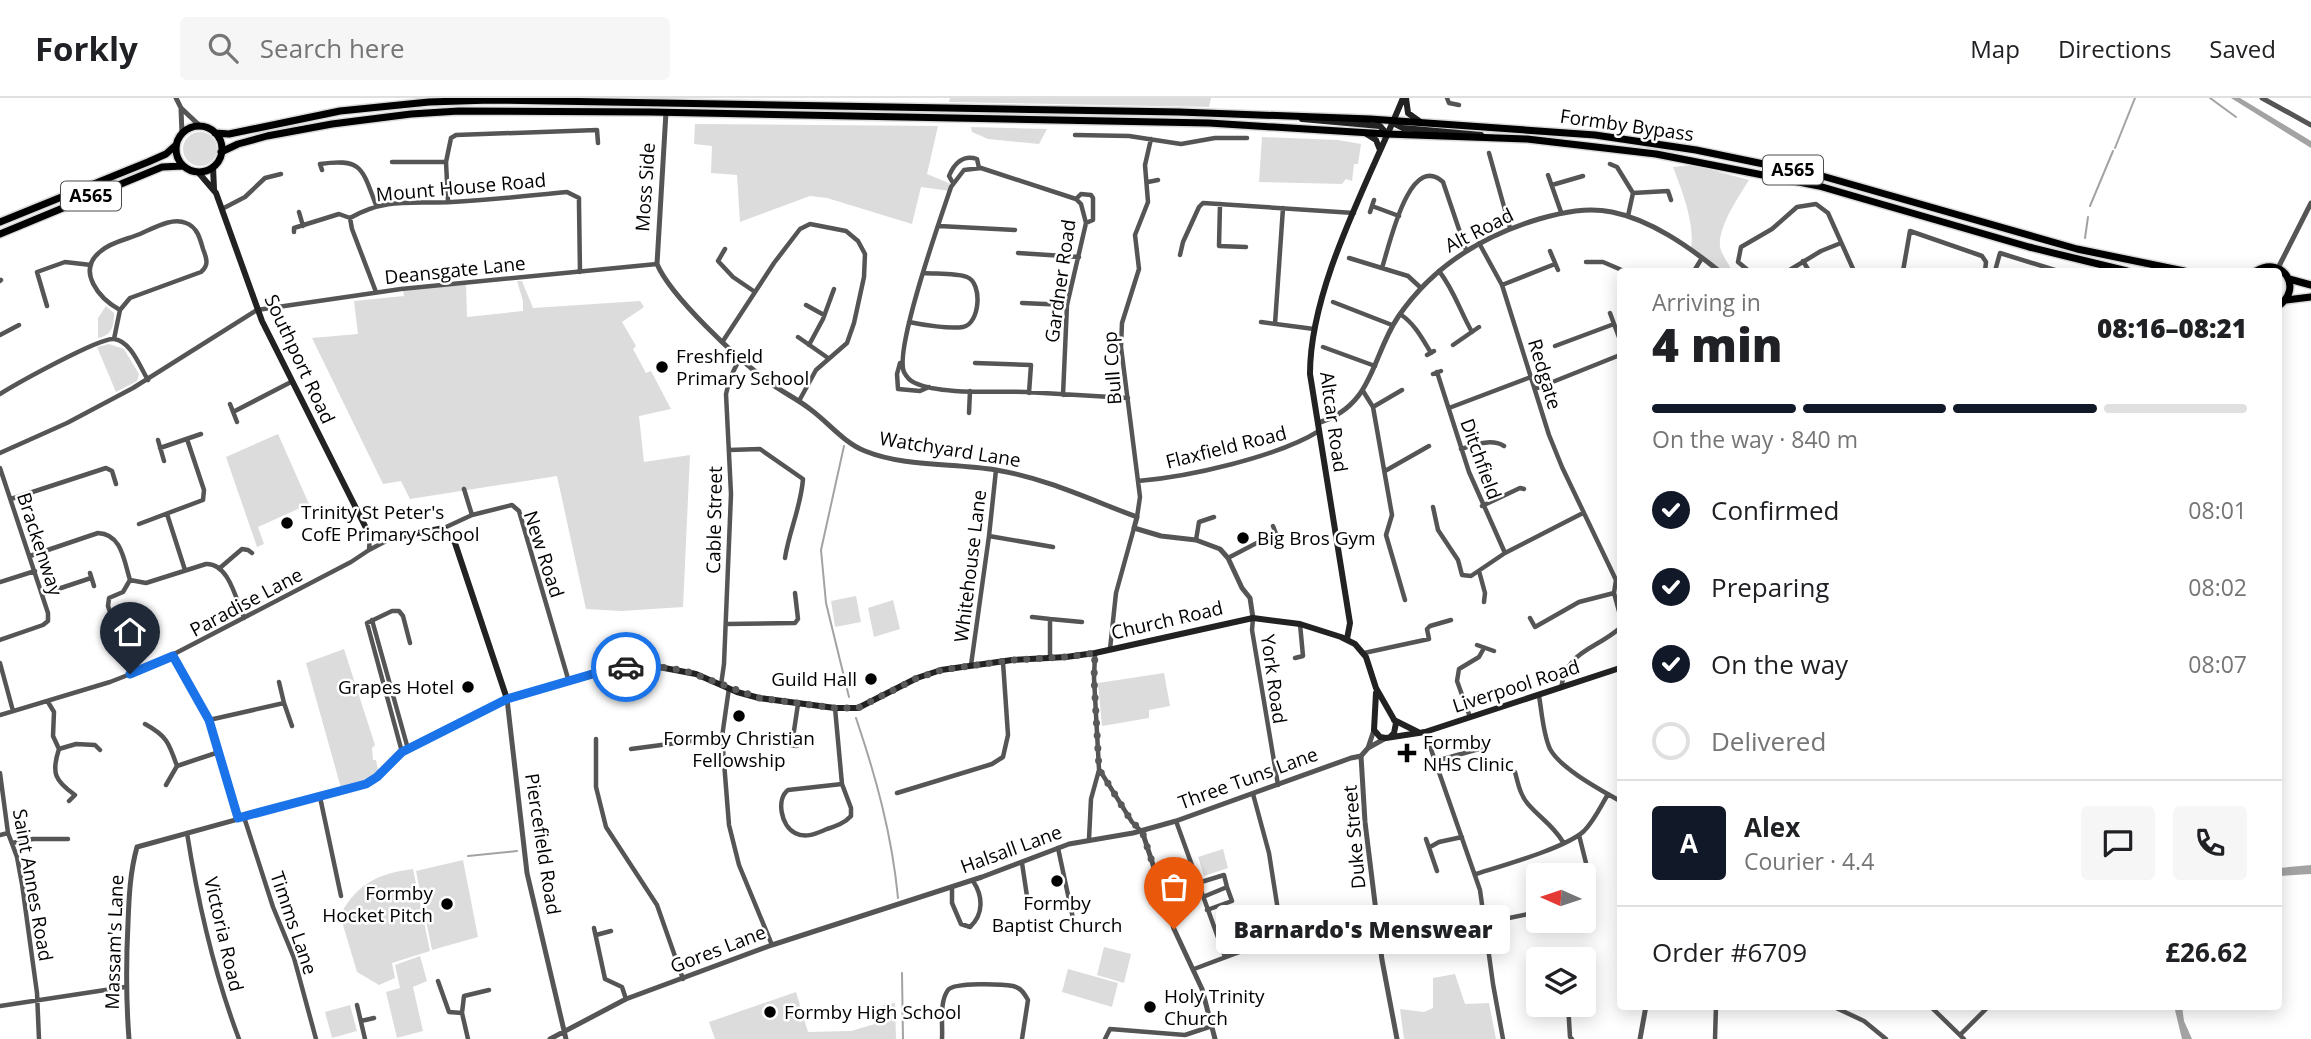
<!DOCTYPE html>
<meta charset="utf-8">
<style>
body{margin:0;font-family:"Open Sans",sans-serif;background:#f6f6f6;color:#202124;height:100vh;display:flex;flex-direction:column;font-size:26px;white-space:nowrap}
*{box-sizing:border-box;margin:0}
p{font-size:23px;color:#757577}
.icon{flex:none;width:38px;height:38px;fill:none;stroke:currentColor;stroke-width:2;stroke-linecap:round;stroke-linejoin:round}
.map{position:relative;flex:1;overflow:hidden}
.details{position:absolute;left:1617px;top:170px;width:665px;height:742px;display:flex;flex-direction:column;background:#fff;border-radius:7px;box-shadow:0 4px 18px #0003}
.details>*{flex:none}
.needle{width:46px;rotate:273deg}
.fabs{position:absolute;left:1526px;top:765px;display:grid;gap:14px}
.fabs a{display:grid;place-items:center;width:70px;height:70px;border-radius:7px;background:#fff;box-shadow:0 4px 18px #0003;font-size:35px}
.pin{position:absolute;display:grid;place-items:center;width:60px;height:60px;color:#fff;margin:-72px -30px;border-radius:50% 50% 50% 0;rotate:-45deg;box-shadow:0 0 7px #0007}
.pin .icon{rotate:45deg}
.courier{position:absolute;display:grid;place-items:center;width:70px;height:70px;margin:-35px;border:5px solid #1a73e8;border-radius:50%;background:#fff;color:#222;box-shadow:0 2px 9px #0007}
.bubble{position:absolute;height:49px;border-radius:7px;background:#fff;box-shadow:0 4px 18px #0003;font-size:23px;font-weight:800;line-height:49px;text-align:center}
.head em{font-style:normal;font-weight:800}
.head div{display:flex;flex-direction:column-reverse}
.head{display:flex;align-items:center;justify-content:space-between;height:119px;padding:0 35px}
h1{font-size:46px;font-weight:800;line-height:52px}
.bar{display:grid;grid-template-columns:repeat(4,1fr);gap:10px 7px;align-content:center;height:84px;padding:0 35px}
.bar i{height:9px;border-radius:5px;background:#e0e0e0}
.bar .active{background:#111827}
.bar p{grid-column:span 4}
.line{display:flex;align-items:center;gap:18px;padding:0 35px;border-top:2px solid #e0e0e0}
.line div{flex:1}
.round{display:grid;place-items:center;flex:none;width:74px;height:74px;border-radius:7px;background:#f6f6f6}
ol{padding:0 35px;list-style:none}
li{display:flex;align-items:center;gap:21px;height:77px}
li p{margin-inline-start:auto}
li .icon{padding:7px;border-radius:50%;background:#111827;color:#fff;stroke-width:4}
li:last-child{color:#757577}
li i{width:38px;height:38px;border:4px solid #e0e0e0;border-radius:50%}
header{display:flex;align-items:center;gap:42px;box-sizing:border-box;height:98px;padding:0 35px;background:#fff;border-bottom:2px solid #e0e0e0}
header strong{font-size:33px}
nav{display:flex;gap:38px;margin-inline-start:auto;font-size:24px}
.search{width:490px;height:63px;background:#f6f6f6;display:flex;align-items:center;gap:18px;box-sizing:border-box;padding:0 24px;border-radius:7px;color:#757577;font-size:26px}
.map>svg:first-child{display:block}
.green{fill:#dcdcdc}
.water{fill:#a3a3a3}
.lines{fill:none;stroke-linecap:round;stroke-linejoin:round}
.stream{stroke:#a3a3a3;stroke-width:2}
.trunk-casing{stroke:#dbdbdb;stroke-width:10}
.minor{stroke:#555;stroke-width:4.5}
.tertiary{stroke:#555;stroke-width:5}
.secondary{stroke:#222;stroke-width:6}
.trunk{stroke:#000;stroke-width:7}
.done{stroke:#595959;stroke-width:7;stroke-dasharray:0 12.6}
.route{stroke:#1a73e8;stroke-width:9}
.poi-dot{fill:#000;stroke:#fff;stroke-width:2.5}
.labels{text-anchor:middle;stroke-width:5;stroke-linejoin:round;paint-order:stroke}
.shield{fill:#fff;stroke:#4c4c4c;stroke-width:2}
.shield-label{font-size:18px;font-weight:bold;fill:#000}
.street-label{font-size:19px;fill:#000;stroke:#fff}
.poi-label{font-size:19px;fill:#000;stroke:#fff;text-anchor:start}
</style>
<header>
<strong>Forkly</strong>
<div class="search"><svg class="icon" aria-label="search" viewBox="0 0 24 24"><circle cx="10" cy="10" r="6"/><path d="M15 15l6 6"/></svg>Search here</div>
<nav><a>Map</a><a>Directions</a><a>Saved</a></nav>
</header>
<div class="map">
<svg width="2311" height="941" viewBox="0 0 2311 941">
<rect width="100%" height="100%" fill="#fff"/>
<path class="green" d="M950,0h261l-2,9 -260,-5z
M695,26l243,2 -11,48 24,10 -1,7 -29,-4 -9,37 -85,-26 -17,-2 -70,26 -3,-47 -26,-2 1,-27 -18,-2z
M971,29l76,2 -8,15 -51,-5 -16,-7z
M183 51a17 17 0 1 1 34 0a17 17 0 1 1-34 0Z
M1262,39l76,3 23,4 -3,20h-4l-2,17 -6,-2 -4,5 -83,-2z
M1693,67l56,15c-10,16 -31,47 -29,66 1,8 9,18 12,25h-9l-32,-22c4,-26 -9,-58 -18,-82z
M517,183h5l11,27 107,-7 4,6 -22,15 14,24 -3,3 13,24 5,-2 20,38 -32,7 5,46 46,-7 -7,152 -61,4 -36,-2 -29,-133 -147,23 -9,-18 -18,3 -71,-146 46,-4 -4,-33 50,-5 -1,-5 63,-7 1,33 56,-6v-10z
M106,208l8,7c0,14 -2,22 -16,25v-20z
M109,246l15,5 15,25 -2,7 -21,11 -19,-45z
M278,336l31,70 -51,23 6,17 -7,3 -31,-90z
M856,498l5,26 -26,5 -4,-26z
M893,502l7,29 -26,8 -6,-29z
M344,551l31,96 -3,3 1,12h3l2,10 -11,10 -26,8 -35,-125z
M1164,575l6,33 -21,4v8l-47,8 -4,-43z
M1223,751l5,19 -24,8 -6,-19z
M463,762l15,77 -46,13 -16,-79z
M413,771l17,82 -38,12 3,15 -16,7 -22,-13 -17,-57c18,-32 37,-41 73,-46z
M1104,849l27,7 -7,29 -27,-8z
M420,858l7,25 -14,6 10,44 -26,7 -11,-46 14,-4 -5,-23z
M1068,871l50,14 -6,24 -50,-15z
M1455,876l10,30 24,-1 7,36h-92l-4,-30 24,3 9,-4v-30z
M796,894l12,40 43,-1 38,-11 -6,-15 12,-2 1,36h-181l-6,-17z
M350,907l7,26 -25,7 -7,-26z"/>
<path class="water" d="M2231,0h9l71,43v7z
M2311,767v9l-32,2v-8z
M2174,908h8l2,15 8,18h-10z"/>
<g class="lines">
<path class="stream" d="M2210,0l26,19
M2115,50l20,-50
M2090,108l23,-55
M2085,140l3,-21
M844,348l-23,104 5,53 23,94
M856,620c20,59 36,117 42,180
M468,758l49,-5
M902,875l1,66"/>
<defs>
<path id="trunk" d="M176 51a23 23 0 1 1 46 0a23 23 0 1 1-46 0Z
M215,35l14,1 111,-23 89,-9 62,-2 688,12 191,7 225,16 101,15 126,26 255,73 107,22
M221,54l17,-8 29,-8 65,-12 79,-10 48,-3 191,1 559,11 178,11 140,5 129,15 163,32 210,61 98,24
M0,124l148,-60 18,-8 10,-9
M0,136l162,-67 21,-1
M2256,173c27,-16 48,18 22,35
M2289,181l22,6
M2286,202l25,-3"/>
</defs>
<use href="#trunk" class="trunk-casing"/>
<path class="minor" d="M1447,0l2,5 10,2
M1075,37l54,1 52,8 34,-6h32
M1489,55l21,75
M392,64h54
M1610,66l7,3 16,26
M322,72l-2,-6c42,-6 42,4 56,41
M1548,77l13,37
M1148,84l10,-2
M953,85l-4,-7c5,-12 14,-22 28,-17l2,9
M1552,87l31,-9
M1076,101l5,-5 10,1 2,3v22l-7,3
M448,104l-2,-40 5,-24 5,-3 141,-5 1,13
M1220,106l-1,42 27,1
M1372,108l27,10
M222,111l23,-12 20,-19 16,-4
M299,114l4,14
M1370,114l4,-12
M1628,118l5,-23 35,-2 3,9
M939,128l76,4
M294,134v-4l45,-14 11,4
M1479,145l23,42 47,150 13,32 54,113
M725,151l-7,12 15,16 22,15
M1550,153l8,19
M1018,155l61,4
M1180,157l3,-13 16,-35 4,-4 151,10
M1349,160l59,18 13,12
M1803,163l6,10
M1586,164h17l21,9
M1382,170c7,-21 27,-117 61,-86l23,68
M1439,173c15,19 21,40 33,61
M1694,173l8,-13
M1749,173l-11,-9 3,-15 31,-18 25,-22 19,-3 12,9 26,58
M1788,173l33,-20 20,-8
M1903,173l7,-40 72,25 4,6 -1,9
M1995,173l5,-18 58,18
M0,183l1,-1
M1502,187l53,-21
M376,194l-24,-63 -2,-11c36,-21 63,-14 102,-16 38,-2 76,-6 115,-10l12,6v6l1,68
M1333,204l59,23
M1022,205l45,2
M806,207l18,10
M47,208l-10,-34 28,-10 26,3
M1610,215l10,27
M1400,216c15,10 22,24 31,39
M909,224c14,3 41,7 54,5 17,-3 20,-44 4,-50 -11,-4 -30,-3 -43,-4
M1261,224l53,7
M1275,226l8,-116
M0,237l19,-10
M798,239l30,21
M114,241l6,-29 10,-12 71,-26c8,-7 6,-13 2,-23 -3,-11 -6,-22 -17,-26 -14,-6 -32,5 -46,11 -12,5 -29,8 -39,17 -26,20 -1,48 19,59
M723,243l51,-78 26,-34 10,-5 36,7 12,10 7,13 -1,23 -10,46 -7,20 -31,27 -17,31
M809,247l14,-26 11,-30
M1453,247l26,-18
M1555,248l59,-22
M1323,249l52,19
M1427,257l7,-4
M900,265l-3,11 1,15 22,2 9,-4
M975,265l56,2 -2,28
M1437,274l32,100 36,81
M1433,276l8,-3
M1535,291l85,-34
M1363,293l10,16 19,108 -6,20 19,65
M0,296c16,-10 100,-57 114,-55 17,2 26,28 34,41
M1063,297l4,-90 19,-82 -5,-19 -5,-5 -95,-31 -17,2 -13,17c-10,30 -57,162 -47,185 2,4 6,9 11,11 26,12 82,8 111,9 34,2 68,4 102,6
M230,306l7,18
M1373,309l29,-17
M1449,310l82,-31
M233,314l58,-30
M969,315l1,-22
M158,342l6,21
M160,350l41,-14
M1461,351c13,-4 30,-11 43,-3
M729,352l31,-1 43,30c-2,28 -14,52 -18,79
M0,355l67,-30 66,-35 124,-78 144,-21 256,-25
M0,370l48,145v8l-5,4 -43,15
M1385,373l44,-25
M1138,383c50,-4 139,-24 181,-50
M464,391l8,26
M11,401l95,-31 6,3 4,13
M1482,408l38,-18 4,1
M1433,409l5,23 20,30 4,15 9,1 34,-23 78,-40
M167,416l18,56
M1137,419l3,-20 -19,-150 1,-24 17,-54 -4,-34 13,-33 -3,-37 6,-26
M139,426l64,-24 1,-10 -17,-51
M1273,428l5,13
M444,430l28,-13 40,-10 7,6 50,171
M989,438l64,11
M1196,442l3,-18 15,-5
M369,452l19,-10
M30,458l68,-23c24,1 26,28 32,47l16,3 60,-19c23,-1 30,36 38,54
M1228,460l48,-25
M221,469l21,-18 6,1 4,3
M1479,473l6,22 -1,9
M90,475l4,13
M1616,482l-2,13 6,22
M0,484l35,-11
M43,496l48,-16
M1032,519l18,2v39
M1253,520l-1,12 26,155
M1530,520l5,9 44,-25 35,-9
M1050,521l32,3
M372,522l36,129
M114,526l-6,-18 1,-8 14,-6 7,-12
M726,526l69,-1 3,-4 -3,-26
M110,528l10,-3
M1477,547l17,6
M1110,551l6,-56 18,-65
M1364,555l65,-14 -2,-10 3,-3 21,-6
M1095,556l-1,24 5,91 33,53 9,9
M173,558l36,64 29,98
M1295,560l8,-2 -3,-32
M0,565l13,48
M971,567l18,-129 7,-66
M721,587l3,-21 7,-170 -5,-100 4,-16 10,-20
M729,590l-7,49 7,88 10,40 33,80
M1561,590c6,-38 34,-38 59,-60
M1539,598c3,17 4,38 11,53 11,20 51,41 70,52
M48,604l6,10 -1,24 6,13
M284,605l8,23
M835,610l7,76 9,24v8c-6,7 -15,10 -24,13 -10,4 -21,10 -32,4 -14,-7 -19,-34 -7,-43l54,-6
M0,617l110,-33 41,-16 200,-104 18,-12 1,-14
M1470,619l-13,-36 2,-12 20,-12 5,-9
M209,622l75,-17 -5,-21
M145,626c22,12 24,19 32,42
M1425,634l55,158 13,94 10,55
M596,641v48l10,40 51,78 26,74
M783,646l14,2
M792,646l6,-40
M631,651l91,-12
M402,654l-35,-129 25,-12h7l4,5 7,27
M1436,663l50,-14
M1515,674c3,11 5,23 13,32 12,14 25,21 35,38
M0,675l8,60 9,24 5,27 15,109 2,46
M166,687l11,-19 42,-14
M897,695l95,-29 11,-7 5,-22 -5,-73
M1253,696l16,59 13,83
M320,699l21,99
M69,703l6,-6c-20,-14 -24,-22 -16,-46l17,-5 19,1 5,5
M244,719l29,90 21,51 22,81
M1176,723l49,136
M187,735c11,70 27,140 52,206
M0,737l8,-2
M1579,737l12,48
M1089,741l2,-40 8,-29
M1426,741l11,32
M12,745l21,-4h35
M1430,749l9,-5 23,-5
M1058,750l16,75
M1022,765l6,40
M1476,776c25,-8 90,-26 108,-43 10,-10 17,-25 24,-37
M1198,785l26,-8 3,12 -24,10
M952,789v16l9,21 9,3c14,-13 13,-31 3,-46
M1207,812l25,-9 -5,-14
M1485,825l53,-11
M594,830l11,51 17,8 4,12
M596,837l15,-4
M1433,837l52,-8
M1620,865v-4
M1194,871l88,-33 94,-28
M438,883l11,31 13,1
M1568,906l2,33 2,2
M357,907l8,34
M0,908l125,-19
M1832,908l32,15 22,18
M1930,908l34,33
M361,923l13,-3
M1960,937l29,-29
M468,941l-6,-26 2,-17 25,-6
M942,941c1,-14 -3,-37 6,-49 6,-8 54,-6 65,-4 8,2 11,7 15,14l-6,39
M1105,941l5,-10 75,6 27,-9
M1715,941l1,-33"/>
<path class="tertiary" d="M176,0l5,10 19,18
M2262,0l49,27
M181,11l1,25
M666,14l-9,152c14,33 79,93 109,116 14,11 30,18 44,29 18,13 34,34 55,42 39,16 89,12 131,19 49,8 95,30 141,47l-3,11 27,8 35,4 24,9 8,9 14,30 8,10 3,20
M2278,170l33,-65
M1318,325c56,-17 53,-66 80,-106 34,-50 84,-81 141,-98 25,-7 48,-12 73,-7 39,8 76,34 107,59
M1368,650l18,-10
M1361,658l4,66 17,138 15,79
M1142,733l32,98 28,60 13,50
M129,941c-3,-39 -3,-77 -1,-116 1,-26 2,-51 9,-76l229,-63 11,-7 25,-25 105,-53 20,174 39,166
M550,941l76,-40 146,-54 210,-68 87,-33 64,-11 43,-12 175,-63 10,-2 7,-8 6,-18
M1640,941l6,-33"/>
<path class="secondary" d="M1406,0l2,15 11,8
M1302,21l78,7 7,8
M1393,22l2,4 8,4 78,7
M1365,35l11,7 4,10
M213,69l1,22
M198,74l18,21 46,128 108,215 17,3 57,-11 11,15 52,156 106,-30 46,-2 37,7 41,18 22,6 76,10h23l59,-30 24,-8 71,-10 54,-3 29,-4 158,-35 47,6 41,13 14,7 11,13 10,31 20,35 -2,10 -4,4
M1347,541l3,-16 -40,-249c0,-88 60,-195 93,-276
M1376,595l-2,37 6,7 6,1 39,-6 195,-64
M1394,622l24,12"/>
<use href="#trunk" class="trunk"/>
</g>
<g class="lines">
<path class="done" d="M626,569h33l24,3 76,28 76,10h23l59,-30 25,-8 70,-10 54,-3 29,-4 -1,25 5,91 33,53 10,9 32,98"/>
<path class="route" d="M130,576l43,-18 36,64 29,98 128,-34 11,-7 25,-25 105,-53 89,-26 30,-6"/>
</g>
<g class="poi-dot">
<circle cx="662" cy="269" r="7"/>
<circle cx="287" cy="425" r="7"/>
<circle cx="1243" cy="440" r="7"/>
<circle cx="871" cy="581" r="7"/>
<circle cx="468" cy="589" r="7"/>
<circle cx="739" cy="618" r="7"/>
<path d="M1403.5 644.5h7v7h7v7h-7v7h-7v-7h-7v-7h7z"/>
<circle cx="1057" cy="783" r="7"/>
<circle cx="447" cy="806" r="7"/>
<circle cx="1150" cy="909" r="7"/>
<circle cx="770" cy="914" r="7"/>
</g>
<g class="labels">
<g class="shield">
<rect x="1763" y="57.5" width="60" height="29" rx="5"/>
<rect x="61" y="83.5" width="60" height="29" rx="5"/>
</g>
<g class="shield-label">
<text x="1793" y="78">A565</text>
<text x="91" y="104">A565</text>
</g>
<g class="street-label">
<text transform="translate(1627 27) rotate(8)" y="7">Formby Bypass</text>
<text transform="translate(461 89) rotate(-5)" y="7">Mount House Road</text>
<text transform="translate(645 89) rotate(-86)" y="7">Moss Side</text>
<text transform="translate(1479 132) rotate(-27)" y="7">Alt Road</text>
<text transform="translate(455 172) rotate(-6)" y="7">Deansgate Lane</text>
<text transform="translate(1060 183) rotate(-82)" y="7">Gardner Road</text>
<text transform="translate(300 261) rotate(65)" y="7">Southport Road</text>
<text transform="translate(1112 270) rotate(-94)" y="7">Bull Cop</text>
<text transform="translate(1545 276) rotate(73)" y="7">Redgate</text>
<text transform="translate(1334 324) rotate(82)" y="7">Altcar Road</text>
<text transform="translate(1226 349) rotate(-14)" y="7">Flaxfield Road</text>
<text transform="translate(950 351) rotate(9)" y="7">Watchyard Lane</text>
<text transform="translate(1481 361) rotate(70)" y="7">Ditchfield</text>
<text transform="translate(714 422) rotate(-89)" y="7">Cable Street</text>
<text transform="translate(40 446) rotate(72)" y="7">Brackenway</text>
<text transform="translate(544 456) rotate(72)" y="7">New Road</text>
<text transform="translate(970 468) rotate(-83)" y="7">Whitehouse Lane</text>
<text transform="translate(246 504) rotate(-28)" y="7">Paradise Lane</text>
<text transform="translate(1167 522) rotate(-13)" y="7">Church Road</text>
<text transform="translate(1274 581) rotate(82)" y="7">York Road</text>
<text transform="translate(1516 588) rotate(-18)" y="7">Liverpool Road</text>
<text transform="translate(1248 680) rotate(-20)" y="7">Three Tuns Lane</text>
<text transform="translate(1354 739) rotate(-95)" y="7">Duke Street</text>
<text transform="translate(543 746) rotate(81)" y="7">Piercefield Road</text>
<text transform="translate(1011 751) rotate(-20)" y="7">Halsall Lane</text>
<text transform="translate(33 787) rotate(80)" y="7">Saint Annes Road</text>
<text transform="translate(294 825) rotate(71)" y="7">Timms Lane</text>
<text transform="translate(224 836) rotate(77)" y="7">Victoria Road</text>
<text transform="translate(114 844) rotate(-88)" y="7">Massam's Lane</text>
<text transform="translate(718 851) rotate(-21)" y="7">Gores Lane</text>
</g>
<g class="poi-label">
<text x="676" y="265">Freshfield<tspan x="676" dy="22">Primary School</tspan></text>
<text x="301" y="421">Trinity St Peter's<tspan x="301" dy="22">CofE Primary School</tspan></text>
<text x="1257" y="447">Big Bros Gym</text>
<text x="857" y="588" text-anchor="end">Guild Hall</text>
<text x="454" y="596" text-anchor="end">Grapes Hotel</text>
<text x="739" y="647" text-anchor="middle">Formby Christian<tspan x="739" dy="22">Fellowship</tspan></text>
<text x="1423" y="651">Formby<tspan x="1423" dy="22">NHS Clinic</tspan></text>
<text x="433" y="802" text-anchor="end">Formby<tspan x="433" dy="22">Hocket Pitch</tspan></text>
<text x="1057" y="812" text-anchor="middle">Formby<tspan x="1057" dy="22">Baptist Church</tspan></text>
<text x="1164" y="905">Holy Trinity<tspan x="1164" dy="22">Church</tspan></text>
<text x="784" y="921">Formby High School</text>
</g>
</g>
</svg>
<div class="fabs">
<a><svg class="needle" viewBox="-14 -14 28 28"><path d="M0-13l5 13h-10z" fill="#e53935"/><path d="M0 13l5-13h-10z" fill="#757577"/></svg></a>
<a><svg class="icon" aria-label="layers" viewBox="0 0 24 24"><path d="M12 4l9 5-9 5-9-5zM3 14l9 5 9-5"/></svg></a>
</div>
<div class="pin" style="left:1174px;top:831px;background:#ea580c"><svg class="icon" aria-label="bag" viewBox="0 0 24 24"><path d="M5 8h14l-1 12H6zM9 8a3 3 0 0 1 6 0"/></svg></div>
<div class="pin" style="left:130px;top:576px;background:#1f2937"><svg class="icon" aria-label="home" viewBox="0 0 24 24"><path d="M3 11l9-7 9 7M6 9v11h12V9"/></svg></div>
<div class="courier" style="left:626px;top:569px"><svg class="icon" aria-label="car" viewBox="0 0 24 24"><path d="M5 17H2v-5l4-1 3-4h7l3 4 3 1v5h-3M9 17h6M6 11h13"/><circle cx="7" cy="17" r="2"/><circle cx="17" cy="17" r="2"/></svg></div>
<div class="bubble" style="left:1216px;top:807px;width:294px">Barnardo's Menswear</div>
<section class="details">
<div class="head"><div><h1>4 min</h1><p>Arriving in</p></div><em>08:16–08:21</em></div>
<div class="bar"><i class="active"></i><i class="active"></i><i class="active"></i><i></i><p>On the way · 840 m</p></div>
<ol>
<li><svg class="icon" aria-label="check" viewBox="0 0 24 24"><path d="M5 12l5 5 9-10"/></svg>Confirmed<p>08:01</p></li>
<li><svg class="icon" aria-label="check" viewBox="0 0 24 24"><path d="M5 12l5 5 9-10"/></svg>Preparing<p>08:02</p></li>
<li><svg class="icon" aria-label="check" viewBox="0 0 24 24"><path d="M5 12l5 5 9-10"/></svg>On the way<p>08:07</p></li>
<li><i></i>Delivered</li>
</ol>
<div class="line" style="height:126px"><b class="round" style="background:#111827;color:#fff">A</b><div><b>Alex</b><p>Courier · 4.4</p></div><a class="round"><svg class="icon" aria-label="chat" viewBox="0 0 24 24"><path d="M4 5h16v11H9l-5 4z"/></svg></a><a class="round"><svg class="icon" aria-label="phone" viewBox="0 0 24 24"><path d="M5 4h4l2 5-3 2q2 4 5 5l2-3 5 2v4C11 20 4 13 5 4z"/></svg></a></div>
<div class="line" style="height:91px"><div>Order #6709</div><b>£26.62</b></div>
</section>
</div>
